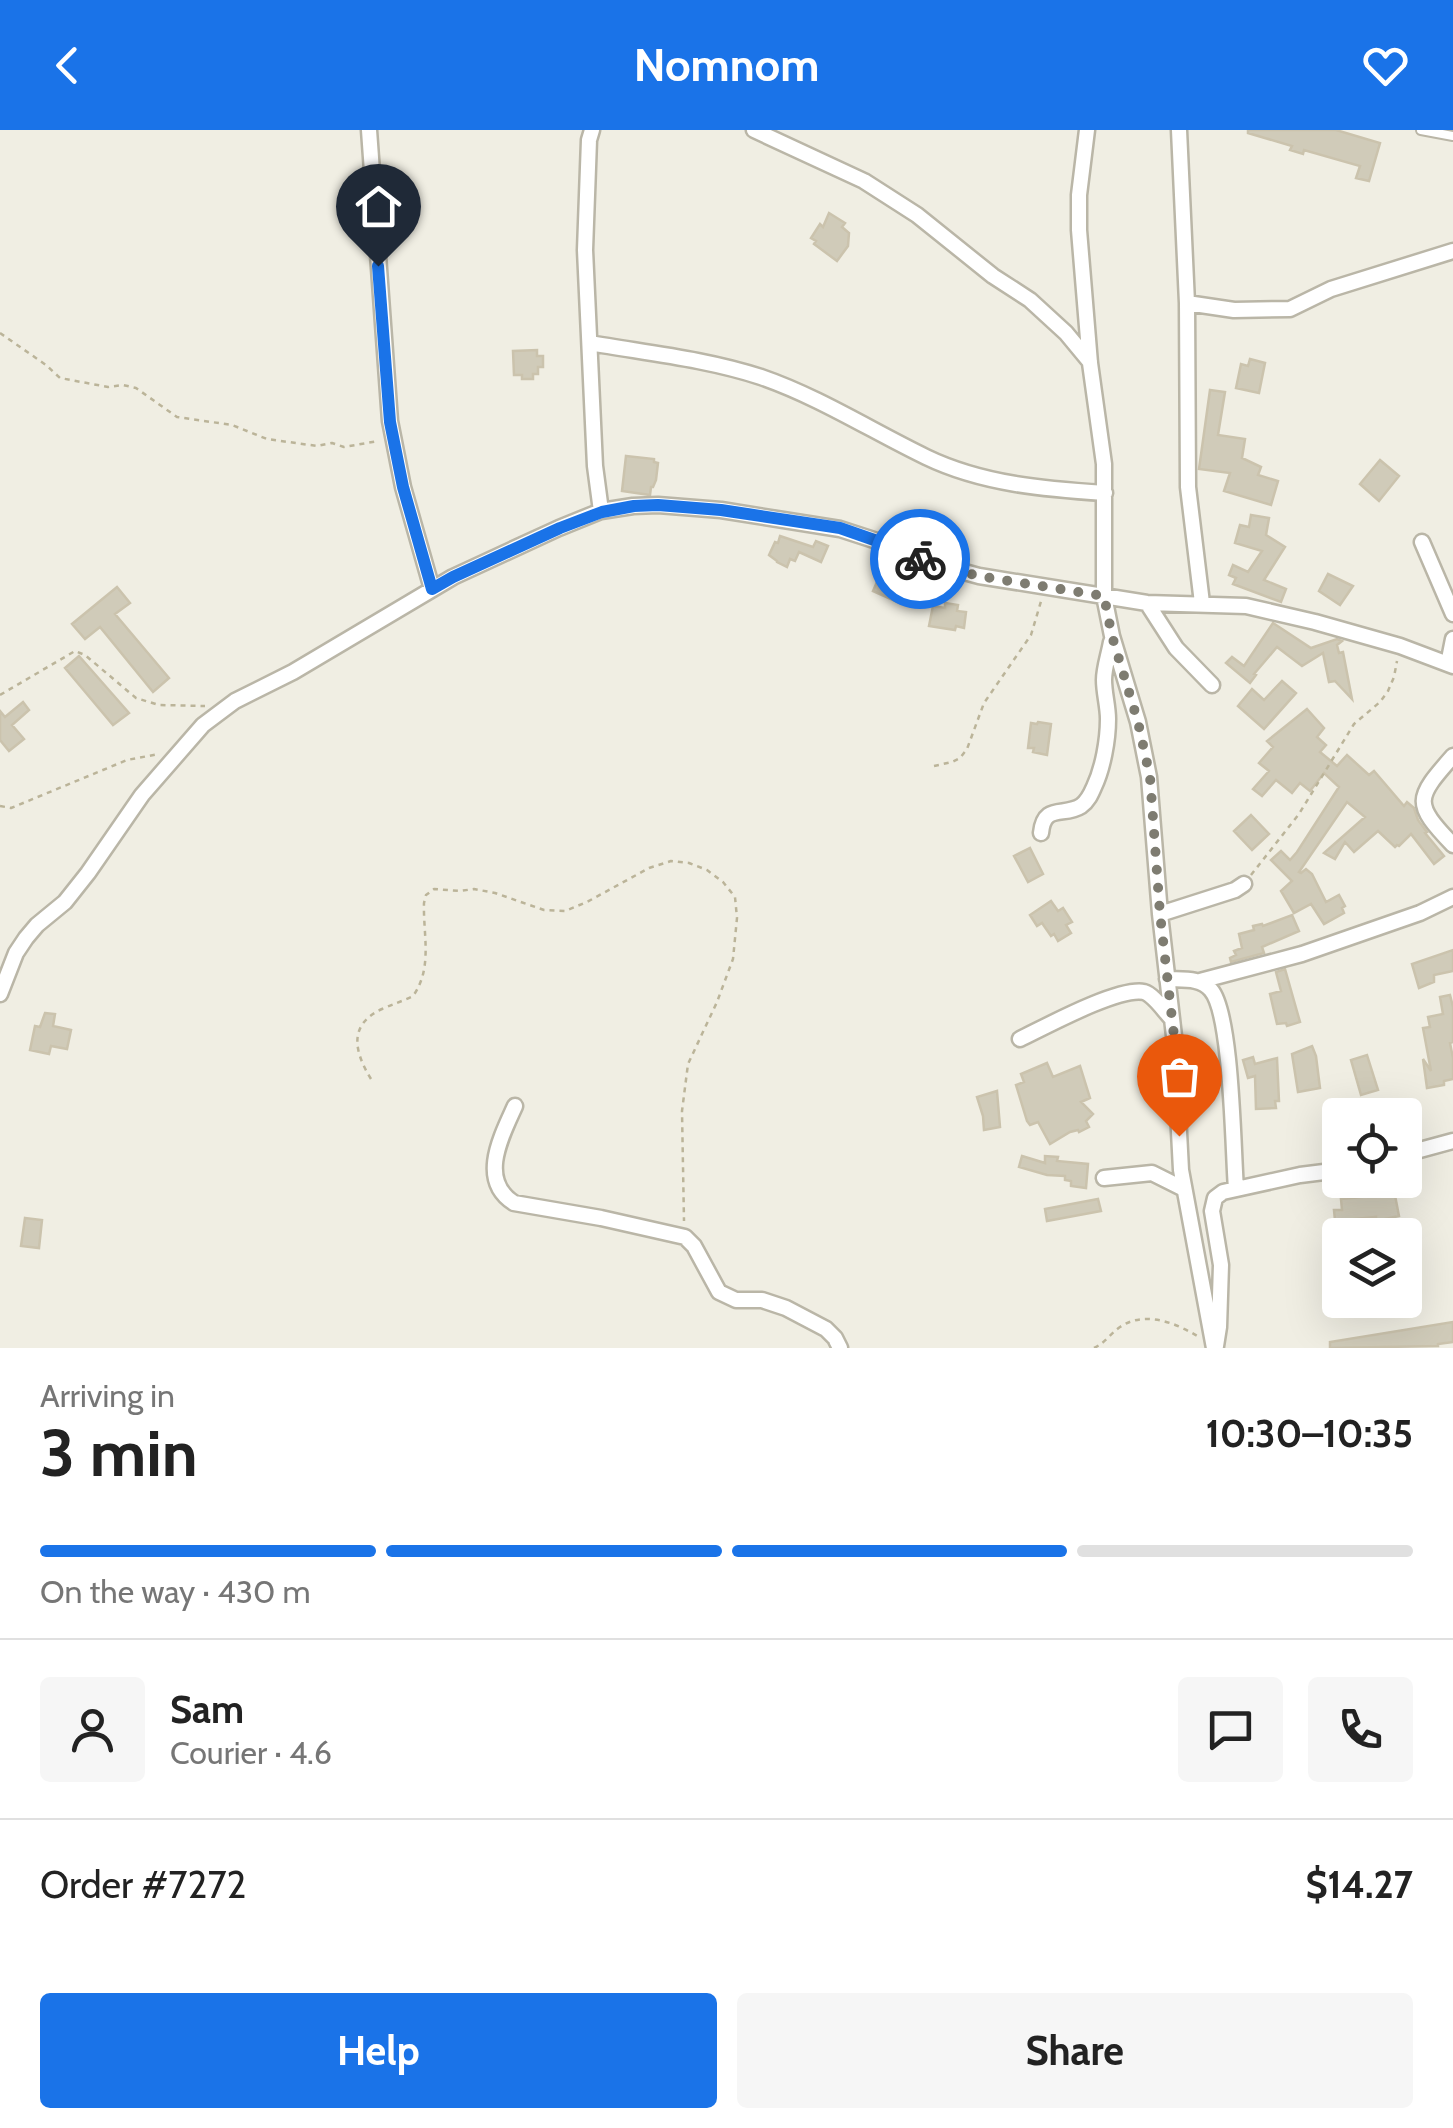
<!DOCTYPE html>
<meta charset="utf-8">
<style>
body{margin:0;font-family:Cabin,sans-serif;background:#f6f6f6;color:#222;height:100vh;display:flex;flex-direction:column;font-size:38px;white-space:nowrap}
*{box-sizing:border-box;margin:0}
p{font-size:32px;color:#767676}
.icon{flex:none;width:55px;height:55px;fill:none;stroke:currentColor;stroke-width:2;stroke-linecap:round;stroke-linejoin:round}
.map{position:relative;height:1218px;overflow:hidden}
.sheet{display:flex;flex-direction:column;background:#fff;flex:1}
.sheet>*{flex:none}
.controls{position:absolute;left:1322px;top:968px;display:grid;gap:20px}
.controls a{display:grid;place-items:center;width:100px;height:100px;border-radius:10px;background:#fff;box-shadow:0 10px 40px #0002;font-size:50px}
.pin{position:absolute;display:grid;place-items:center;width:85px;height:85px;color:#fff;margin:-102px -42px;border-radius:50% 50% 50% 0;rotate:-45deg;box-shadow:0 0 10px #0007}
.pin .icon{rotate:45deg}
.courier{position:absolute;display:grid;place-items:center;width:100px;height:100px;margin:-50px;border:8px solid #1a73e8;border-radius:50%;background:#fff;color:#222;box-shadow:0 2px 12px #0007}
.head em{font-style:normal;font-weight:700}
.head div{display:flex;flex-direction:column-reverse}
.head{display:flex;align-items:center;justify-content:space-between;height:170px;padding:0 40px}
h1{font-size:65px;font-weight:700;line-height:75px}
.bar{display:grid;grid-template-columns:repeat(4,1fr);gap:15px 10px;align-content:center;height:120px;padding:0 40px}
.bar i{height:12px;border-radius:8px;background:#e0e0e0}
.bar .current{background:#1a73e8}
.bar p{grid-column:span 4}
.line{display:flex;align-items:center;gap:25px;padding:0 40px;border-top:2px solid #e0e0e0}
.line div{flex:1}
.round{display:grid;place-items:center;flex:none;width:105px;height:105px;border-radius:10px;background:#f6f6f6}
.action{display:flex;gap:20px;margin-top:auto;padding:20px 40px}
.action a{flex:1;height:115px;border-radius:10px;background:#1a73e8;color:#fff;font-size:40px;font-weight:700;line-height:115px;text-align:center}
.action a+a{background:#f6f6f6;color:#222}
header{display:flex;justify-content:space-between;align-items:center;height:130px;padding:0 40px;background:#1a73e8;color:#fff;font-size:45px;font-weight:700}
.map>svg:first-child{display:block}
.building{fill:#d0cbb9;stroke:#cbc3ad;stroke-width:2.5}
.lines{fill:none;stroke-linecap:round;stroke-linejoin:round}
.lane-casing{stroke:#bab6a7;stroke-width:12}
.street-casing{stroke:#bab6a7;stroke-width:19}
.path{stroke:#bbb499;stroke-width:2.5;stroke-dasharray:5 5;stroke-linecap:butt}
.lane{stroke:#fff;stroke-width:8}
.street{stroke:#fff;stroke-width:14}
.done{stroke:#7e7c71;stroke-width:10;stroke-dasharray:0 18}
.route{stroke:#1a73e8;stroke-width:12}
</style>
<header><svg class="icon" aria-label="back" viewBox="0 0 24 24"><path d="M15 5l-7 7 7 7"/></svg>Nomnom<svg class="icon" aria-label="heart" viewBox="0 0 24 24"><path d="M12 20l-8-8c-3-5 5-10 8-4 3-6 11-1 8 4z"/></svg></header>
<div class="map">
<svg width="1453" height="1218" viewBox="0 0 1453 1218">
<rect width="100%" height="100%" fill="#f0eee3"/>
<path class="building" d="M1248,0h88l44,13 -11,38 -13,-3 4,-12 -56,-16 -1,4 -13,-4 2,-4 -44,-13z
M829,83l16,10 -3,4 7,6 -1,13 -11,15 -23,-17 2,-3 -5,-3 9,-14 3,3z
M537,220v6h6v11h-5v7h-5v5h-11v-4h-8l-1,-24z
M1250,229l15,4 -6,30 -23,-5 5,-24 7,2z
M1210,260l15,2 -7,43 27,4 -3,19 19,9 -3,8 20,6 -7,24 -47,-14 6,-18 -31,-4z
M626,326l28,3v3l4,1 -2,17 -3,7h-2l-1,8 -28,-4z
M1380,330l19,16 -20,25 -19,-17z
M1251,385l18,3 -3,17 19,12 -21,33 22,9 -5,13 -48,-18 3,-6 -7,-3 4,-10 15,7 14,-21 -27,-8 5,-18 9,2z
M780,406l33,11 3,-6 12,5 -7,16 -22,-10 -4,9 -5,-2 -3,8 -10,-5v-1l-8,-6 6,-13 3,1z
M1328,444l25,12 -13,19 -21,-14z
M880,445l25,12 -2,3 3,1 -6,12 -27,-12z
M117,457l13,16 -15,11 54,64 -16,14 -53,-65 -15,12 -13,-15z
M945,473l13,2 -1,6 9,1 -2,16 -8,-2 -1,4 -26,-4 4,-20 12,2z
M1273,493l38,25 26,-9 5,2 -5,4 2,8 4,-1 9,47 -17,-18 -6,1 -6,-29 -21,13 -25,-19 -23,27 2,1 -6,8 -24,-20 6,-6 12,9z
M79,526l50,57 -16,12 -48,-57z
M1282,551l14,12 -32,36 -26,-23 14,-17 12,11z
M23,572l6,8 -17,15 12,14 -15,12 -9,-11v-29l5,6z
M1307,579l17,19 -7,9 9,8 -6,7 17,14 10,-11 22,20 5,-4 30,35 3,-4 7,6 4,12 9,12 -2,1 19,23 -10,8 -23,-30 -12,12 -2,-1 -2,2 -17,-16 -24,21 -9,-10 -10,17 -11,-6 41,-36 -18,-15 -48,70 2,1 5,-4 6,5 14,28 13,-7 6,11 -3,2 2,5 -20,11 -13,-20 -17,9 -13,-22 11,-10 -21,-21 10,-9 9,9 7,-8 42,-65 -15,-14 -14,18 -10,-8 -8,10 -16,-13 -14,16 -9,-7 16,-18 -10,-8 14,-16 -6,-6z
M1038,592l13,2 -4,31 -14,-3 1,-4h-6l3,-25 6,1z
M1251,685l18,19 -17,16 -18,-19z
M1030,718l13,26 -15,8 -14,-26z
M1051,771l7,10 5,-3 9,14 -6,3 5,8 -13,8 -4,-7 -3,2 -9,-13 -5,3 -7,-11z
M1292,785l7,16 -37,16 2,6 -33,9 -1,-4 6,-3 -2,-4 8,-3 -3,-14 15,-4 -1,-4 9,-2 1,2z
M1453,820v21l-19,4v7l-15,6 -7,-24z
M1285,839l15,53 -13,4 -1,-3 -9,1 -7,-30 11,-3 -5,-19z
M1450,865l3,12v35l-3,1 3,15v21l-9,2v4l-17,3 -4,-29 8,12 -8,-43 7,-1 -2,-10 15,-3 -3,-17z
M45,883l10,1 -2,12 18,4 -4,19 -16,-3 -2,8 -19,-4 5,-24 5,1z
M1312,916l4,10 4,32 -22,4 -6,-38z
M1367,925l11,35 -17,5 -10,-35z
M1253,927l2,7 22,-6 2,43h-4l1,7 -20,1 -1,-33 -7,2 -5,-18z
M1047,933l6,14 27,-11 10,32 -9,4 12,12 -7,7 3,6 -10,5 -1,-2 -8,2 -20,12 -12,-22 -8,3 -3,-4 -11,-36 8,-3 -3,-8z
M997,961l3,36 -16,3 -1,-14 -6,-19z
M1022,1026l23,7v-7l13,1 -1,4 31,3 -2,24 -15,-2v-5l-6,-1v-4l-18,-1 -28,-8z
M1393,1055l6,31 -23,5v-4l-41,4 -1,-11h8l-1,-11 31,-3 -1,-7z
M1098,1069l3,12 -54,10 -2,-12z
M25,1088l17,2 -3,28 -18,-2z
M1453,1192v20l-15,2v2l-108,2v-6z"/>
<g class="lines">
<defs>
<path id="lane" d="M1421,0l32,6"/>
<path id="street" d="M369,0l21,291 13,66 29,102
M592,0l-3,10 -4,110 10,216 6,45
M754,0l110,51 53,34 76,61 37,24 36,33 24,29
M1087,0l-8,65v35l11,133 14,101v132l8,40 26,86 11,55 11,137 14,122 7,134 33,178
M1179,0l8,173 1,184 14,116
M1187,173l47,7 56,-1 41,-20 122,-38
M590,213c57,10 116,16 171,34 58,20 111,54 165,80 56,27 118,32 179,36
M1422,412l31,72
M1147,473l29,45 36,37
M1448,534l5,-25
M1453,626c-38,43 -40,47 0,89
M1041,703c3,-30 23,-16 40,-27 7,-5 10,-12 13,-19 9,-19 14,-47 14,-68 0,-13 -4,-26 -4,-39 0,-12 5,-26 7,-38
M1160,784l75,-24 9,-6
M1167,849c15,1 33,-2 44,11 21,24 22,161 25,199
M1200,851l102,-27 118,-41 33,-16
M0,864l16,-41 10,-15 11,-13 28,-23 23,-29 54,-78 61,-70 32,-24 58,-29 160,-95 106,-49 42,-17 32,-5 25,-1 63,5 119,19 40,13 44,19 55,15 168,27 99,3 69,16 85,24 53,20
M1020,909c25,-12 98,-52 124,-47 10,3 20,19 28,27
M515,976c-14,31 -37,74 -1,97l87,15 84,19 9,9 25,46 17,8h26l24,8 40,21 9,9 5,10
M1405,1024l48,-13
M1104,1048l48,-5 32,16
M1216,1216l3,-19 2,-62 -9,-54 3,-13 8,-6 77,-17 40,-5"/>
</defs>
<use href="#lane" class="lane-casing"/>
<use href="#street" class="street-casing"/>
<path class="path" d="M0,203l46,32 14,13 48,9 15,-2 13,3 41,29 55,8 35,14 50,7 15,-3 12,4 34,-6
M0,565l75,-44 10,4 51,43 23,7 46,1
M934,636l18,-4 8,-4 7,-9 17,-46 47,-68 11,-37
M0,676l11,2 5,-2 111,-46 32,-6
M1251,745l48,-61 55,-90 26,-22 8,-11 6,-14 3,-16
M371,949c-16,-26 -24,-54 11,-70 11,-5 21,-8 31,-13 20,-28 10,-61 11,-93l2,-8 8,-6 26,2 14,-2 21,4 49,17 21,1 22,-9 62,-34 22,-7 18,2 18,7 16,12 12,15 2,21 -4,41 -16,43 -29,62 -6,47 2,110
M1094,1218c11,-5 16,-14 26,-21 25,-17 56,-4 79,10"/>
<use href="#lane" class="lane"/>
<use href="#street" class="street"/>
</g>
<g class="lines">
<path class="done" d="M920,429l58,17 126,20 8,40 26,86 12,55 10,137 14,122 5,100"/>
<path class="route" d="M378,136l12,156 13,65 29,102 21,-12 107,-49 42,-16 32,-6 24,-1 63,5 119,18 40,14 40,17"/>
</g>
</svg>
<div class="controls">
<a><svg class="icon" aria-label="locate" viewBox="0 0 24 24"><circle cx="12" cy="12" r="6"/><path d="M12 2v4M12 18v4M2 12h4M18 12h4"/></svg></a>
<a><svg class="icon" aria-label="layers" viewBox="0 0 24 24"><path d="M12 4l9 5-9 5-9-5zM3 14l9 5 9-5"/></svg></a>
</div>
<div class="pin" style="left:1179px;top:1006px;background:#ea580c"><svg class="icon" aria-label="bag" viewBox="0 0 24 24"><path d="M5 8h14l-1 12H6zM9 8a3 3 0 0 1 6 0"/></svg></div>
<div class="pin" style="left:378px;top:136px;background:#1f2937"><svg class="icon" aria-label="home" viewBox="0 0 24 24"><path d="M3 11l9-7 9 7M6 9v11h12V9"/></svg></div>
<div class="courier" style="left:920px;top:429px"><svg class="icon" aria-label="bike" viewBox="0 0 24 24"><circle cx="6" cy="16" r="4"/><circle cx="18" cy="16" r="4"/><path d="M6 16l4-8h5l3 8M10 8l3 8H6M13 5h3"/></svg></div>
</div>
<section class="sheet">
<div class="head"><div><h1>3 min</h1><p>Arriving in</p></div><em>10:30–10:35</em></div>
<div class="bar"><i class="current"></i><i class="current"></i><i class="current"></i><i></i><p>On the way · 430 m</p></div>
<div class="line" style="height:180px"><a class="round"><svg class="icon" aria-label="person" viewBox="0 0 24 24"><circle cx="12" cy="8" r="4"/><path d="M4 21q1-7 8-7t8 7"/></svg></a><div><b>Sam</b><p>Courier · 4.6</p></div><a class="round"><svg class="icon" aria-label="chat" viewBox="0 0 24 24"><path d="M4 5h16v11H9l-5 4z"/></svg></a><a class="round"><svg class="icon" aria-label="phone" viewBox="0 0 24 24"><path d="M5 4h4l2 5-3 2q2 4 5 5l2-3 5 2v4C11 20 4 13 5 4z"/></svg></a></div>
<div class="line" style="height:130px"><div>Order #7272</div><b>$14.27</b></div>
<div class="action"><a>Help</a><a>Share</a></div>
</section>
